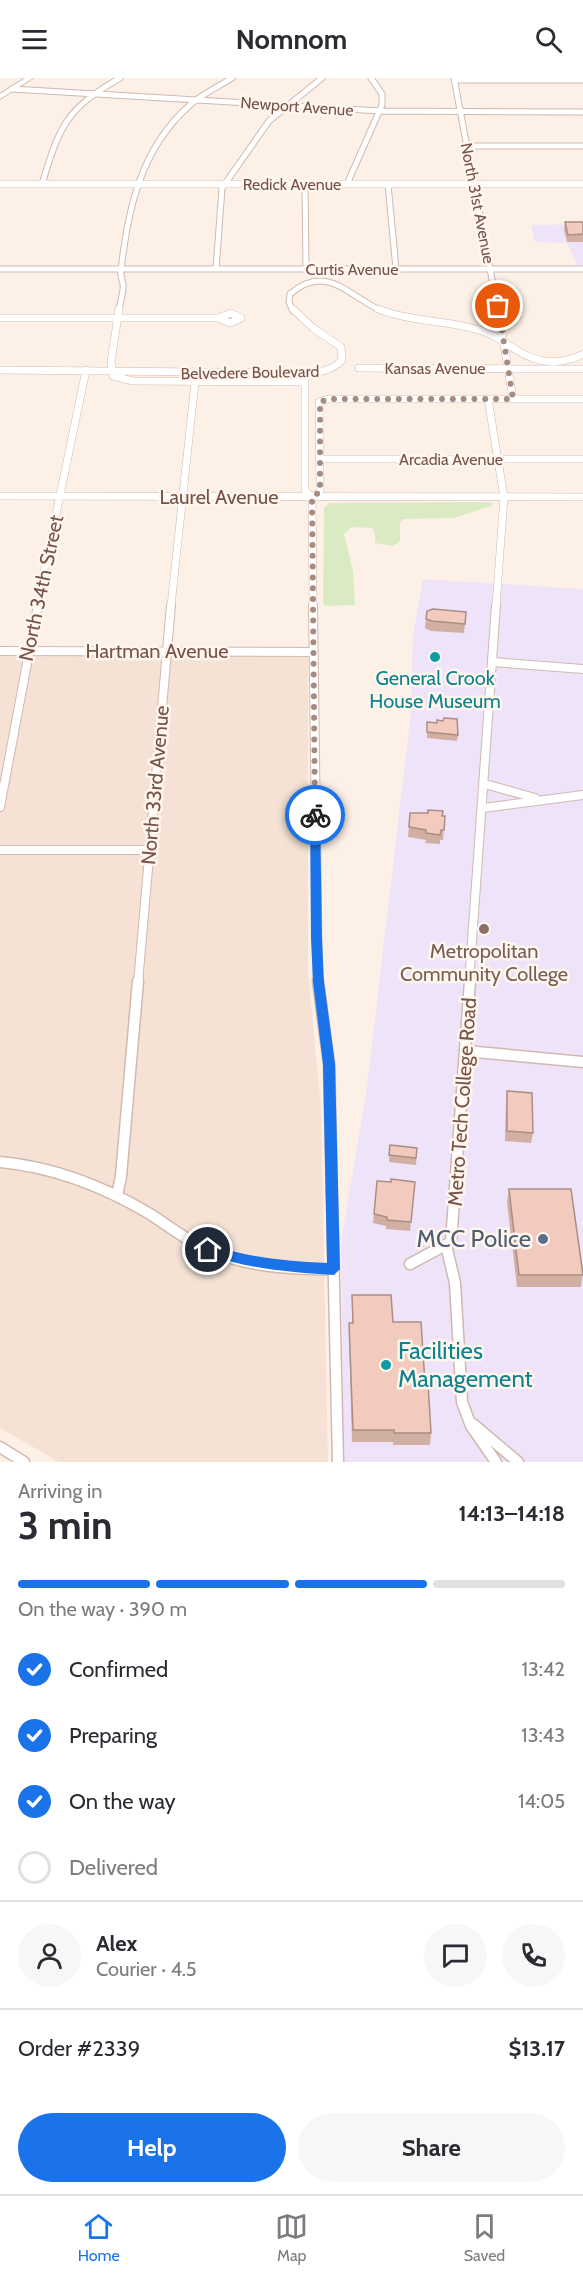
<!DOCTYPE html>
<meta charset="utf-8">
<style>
body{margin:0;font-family:Cabin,sans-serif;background:#f7f7f7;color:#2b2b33;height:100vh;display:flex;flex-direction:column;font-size:22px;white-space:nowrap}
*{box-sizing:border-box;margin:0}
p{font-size:20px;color:#7c7c81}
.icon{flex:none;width:33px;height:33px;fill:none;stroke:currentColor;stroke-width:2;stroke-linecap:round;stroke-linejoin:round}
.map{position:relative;height:1384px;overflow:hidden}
.panel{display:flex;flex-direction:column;background:#fff;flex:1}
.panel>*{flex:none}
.pin{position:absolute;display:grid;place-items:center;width:51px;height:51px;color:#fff;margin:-26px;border:3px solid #fff;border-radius:50%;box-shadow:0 2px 6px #0007}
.courier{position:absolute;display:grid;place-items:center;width:60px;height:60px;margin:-30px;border:4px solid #1a73e8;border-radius:50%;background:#fff;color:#222;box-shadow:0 2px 8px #0007}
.summary em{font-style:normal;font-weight:700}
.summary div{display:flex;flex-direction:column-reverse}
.summary{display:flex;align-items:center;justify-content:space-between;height:102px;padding:0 18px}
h1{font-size:39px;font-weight:700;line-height:45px}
.bar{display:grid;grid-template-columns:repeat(4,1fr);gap:9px 6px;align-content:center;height:72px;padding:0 18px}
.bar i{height:8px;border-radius:4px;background:#e1e1e2}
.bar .current{background:#1a73e8}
.bar p{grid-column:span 4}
.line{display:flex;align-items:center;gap:15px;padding:0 18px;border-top:2px solid #e1e1e2}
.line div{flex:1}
.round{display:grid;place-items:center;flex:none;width:63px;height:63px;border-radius:32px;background:#f7f7f7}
ol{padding:0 18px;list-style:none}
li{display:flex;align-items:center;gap:18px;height:66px}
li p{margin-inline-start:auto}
li .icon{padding:6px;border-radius:50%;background:#1a73e8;color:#fff;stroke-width:4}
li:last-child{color:#7c7c81}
li i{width:33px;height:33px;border:3px solid #e1e1e2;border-radius:50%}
.cta{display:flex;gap:12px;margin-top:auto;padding:12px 18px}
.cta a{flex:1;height:69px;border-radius:36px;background:#1a73e8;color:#fff;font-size:24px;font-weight:700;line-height:69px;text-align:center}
.cta a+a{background:#f7f7f7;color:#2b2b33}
header{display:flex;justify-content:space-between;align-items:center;height:78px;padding:0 18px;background:#fff;font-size:27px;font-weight:700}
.tab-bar{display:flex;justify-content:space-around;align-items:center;height:84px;border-top:2px solid #e1e1e2;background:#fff;font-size:16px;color:#7c7c81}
.tab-bar a{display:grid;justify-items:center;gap:3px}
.tab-bar .current{color:#1a73e8}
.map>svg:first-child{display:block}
.residential{fill:#f5e2d5}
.education{fill:#eee3f9}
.green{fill:#daebc4}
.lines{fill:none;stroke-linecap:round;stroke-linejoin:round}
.minor-far3-casing{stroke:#d1b9af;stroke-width:7}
.minor-far2-casing{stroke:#d1b9af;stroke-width:8}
.minor-far1-casing{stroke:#d1b9af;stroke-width:10}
.minor-casing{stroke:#d1b9af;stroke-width:13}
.tertiary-casing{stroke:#d1b9af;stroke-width:8}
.secondary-casing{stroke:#d7baae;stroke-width:2}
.minor-far3{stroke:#fff;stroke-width:5}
.minor-far2{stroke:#fff;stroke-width:7}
.minor-far1{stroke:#fff;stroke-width:8}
.minor{stroke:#fff;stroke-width:10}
.tertiary{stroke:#fff;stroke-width:7}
.secondary{fill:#fff;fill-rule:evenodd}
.wall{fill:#d1afa3}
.building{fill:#f3cbbe;stroke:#aa8e85;stroke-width:1.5}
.route{fill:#1a73e8}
.done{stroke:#a68b81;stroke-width:6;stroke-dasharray:0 10.8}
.culture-dot{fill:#0f9aa8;stroke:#fff6ee;stroke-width:2}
.education-dot{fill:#8d6e63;stroke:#fff6ee;stroke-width:2}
.service-dot{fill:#5c6f8a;stroke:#fff6ee;stroke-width:2}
.labels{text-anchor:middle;stroke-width:5;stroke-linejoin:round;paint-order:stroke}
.far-street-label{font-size:16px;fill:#77544a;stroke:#fff6ee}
.street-label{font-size:20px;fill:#77544a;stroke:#fff6ee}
.culture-label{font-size:20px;fill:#0d838f;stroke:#fff6ee}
.education-label{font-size:20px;fill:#785e54;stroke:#fff6ee}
.near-service-label{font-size:24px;fill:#4e5e75;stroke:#fff6ee;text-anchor:end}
.near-culture-label{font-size:24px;fill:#0d838f;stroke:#fff6ee;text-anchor:start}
</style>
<header><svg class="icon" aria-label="menu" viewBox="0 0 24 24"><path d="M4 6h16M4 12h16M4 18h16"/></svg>Nomnom<svg class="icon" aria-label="search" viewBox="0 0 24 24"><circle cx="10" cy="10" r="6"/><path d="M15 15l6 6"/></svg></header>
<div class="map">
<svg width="583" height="1384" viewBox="0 0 583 1384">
<rect width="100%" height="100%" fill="#fdf1e7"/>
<path class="residential" d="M0,576h308v318l13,135 7,355h-269l-59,-34z"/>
<path class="education" d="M583,146v43h-5l-11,-24 -32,-1 -4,-17z
M423,501l160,10v873h-239l-3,-220 26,-155 44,-375 2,-77z"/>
<path class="green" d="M330,425l151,-1 12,1 -2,3 -37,12 -51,1 -3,5v17l-7,5 -18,-3v-10l-3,-5 -20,-1 -8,7 9,37 2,34 -31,1 -1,-4 1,-94z"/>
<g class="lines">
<defs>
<path id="minor-far3" d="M454,0l44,233
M454,2h129
M12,11l368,22 203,1
M467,68h116
M42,106c18,-59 24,-75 78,-106
M305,106l1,85
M347,106l35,-79v-11l-11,-16
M388,106l8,85
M0,191h583
M216,191l6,-81 47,-67 53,-43
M119,233c1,-9 5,-19 4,-27 -1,-6 -3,-9 -2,-14 7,-62 20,-122 69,-165 12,-11 28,-18 42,-27
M293,233l-4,-9 1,-8c37,-32 59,3 92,17"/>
<path id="minor-far2" d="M119,231l-8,53 2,14 20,5 172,1
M378,231c33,13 70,11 104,22 22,7 37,26 61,30 14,2 27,0 40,-7
M498,231l15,90
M231,235l10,5 -11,5 -12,-5z
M0,240h218
M359,290l224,1
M0,292l306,3c14,-1 26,-2 36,-13l-1,-13 -28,-19 -20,-19
M305,298v115l7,6
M488,321l16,98 -8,109
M319,381h264
M0,418l583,1
M37,528l49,-236
M171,528l25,-233
M313,528l-1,-109 8,-5 -1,-90 9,-3h255"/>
<path id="minor-far1" d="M313,527l5,378
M0,573l313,1
M493,584l90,7
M485,706l50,14
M0,729l38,-202
M483,730l100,-13
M0,772h150
M138,905l33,-378
M469,905l27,-378"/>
<path id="minor" d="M318,903l11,83 9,398
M466,973l117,11
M0,1084c54,5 103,24 150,52 19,12 37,27 58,36 39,17 84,20 126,19
M117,1118l4,-20 17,-195
M446,1167l9,38 7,119 9,24 25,36
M410,1186l41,-22 19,-261
M473,1346l45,38
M0,1369l24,15"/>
<path id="tertiary" d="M0,106h583"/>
<path id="secondary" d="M25,0h8l-33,21v-5z"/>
</defs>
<use href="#minor-far3" class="minor-far3-casing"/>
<use href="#minor-far2" class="minor-far2-casing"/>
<use href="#minor-far1" class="minor-far1-casing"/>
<use href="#minor" class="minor-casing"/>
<use href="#tertiary" class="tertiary-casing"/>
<use href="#secondary" class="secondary-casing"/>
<use href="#minor-far3" class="minor-far3"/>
<use href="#minor-far2" class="minor-far2"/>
<use href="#minor-far1" class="minor-far1"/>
<use href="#minor" class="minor"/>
<use href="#tertiary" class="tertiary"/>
<use href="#secondary" class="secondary"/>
</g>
<path class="wall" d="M565,144h18v20h-16l-3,-12z
M427,533l39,1 -2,21 -33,-2 -6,-3z
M443,643l15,14 -1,6 -30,-3v-16l10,1z
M410,735h18l17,3 -2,24h-3v4l-15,-1 1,-3 -18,-3z
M507,1013l26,42 -2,10 -26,-2 1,-40z
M390,1067l27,3 -1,17 -27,-3z
M415,1104l-5,49 -24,-2v-3l-13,-3 1,-9z
M509,1111l74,83 -2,15h-64l-10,-85z
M352,1217l41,27 32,61 6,50 -1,12h-37v-3h-41l-3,-107v-12h3z"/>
<path class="building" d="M565,144h18v12l-15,1z
M433,531l33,3 -1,12 -33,-3 -6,-2 1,-8z
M444,640l13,1 1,16 -31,-3v-10l10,1v-3l6,1z
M428,732l15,1 -1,5h3l-1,14h-3l-1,5 -14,-2v-3l-17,-3 1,-14h18z
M507,1013l25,2 1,40 -26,-2z
M390,1067l27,3 -1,10 -27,-3z
M391,1101l24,3 -4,40 -24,-2v-3l-13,-3 3,-33 14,1z
M509,1111h62l12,86h-64z
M352,1217h39l2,27h28l4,61h3l3,50h-37v-3h-41l-4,-107h4z"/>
<path class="route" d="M315,734l5,3 2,124 2,43 11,82 5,205 -6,6c-47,-3 -86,-6 -131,-22l-2,-3 7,-6c43,14 75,17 119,19l-4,-199 -10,-82 -2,-43 -1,-124z"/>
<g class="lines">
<path class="done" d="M315,737l-3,-318 8,-5v-90l8,-3h185l-15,-93"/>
</g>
<g class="culture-dot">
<circle cx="435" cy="579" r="6"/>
<circle cx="386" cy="1287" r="6"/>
</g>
<circle class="education-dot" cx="484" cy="851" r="6"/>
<circle class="service-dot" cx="543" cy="1161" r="6"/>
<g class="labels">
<g class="far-street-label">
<text transform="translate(297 28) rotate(4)" y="6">Newport Avenue</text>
<text x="292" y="112">Redick Avenue</text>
<text transform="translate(478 125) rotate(79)" y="6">North 31st Avenue</text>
<text x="352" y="197">Curtis Avenue</text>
<text x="435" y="296">Kansas Avenue</text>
<text transform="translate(250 294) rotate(-1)" y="6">Belvedere Boulevard</text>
<text x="451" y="387">Arcadia Avenue</text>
</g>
<g class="street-label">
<text x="219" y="426">Laurel Avenue</text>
<text transform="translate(41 510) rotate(-78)" y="7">North 34th Street</text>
<text x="157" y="580">Hartman Avenue</text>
<text transform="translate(155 707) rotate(-85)" y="7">North 33rd Avenue</text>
<text transform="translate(462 1024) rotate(-86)" y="7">Metro Tech College Road</text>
</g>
<g class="culture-label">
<text x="435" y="607">General Crook<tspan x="435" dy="23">House Museum</tspan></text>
</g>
<g class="education-label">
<text x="484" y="880">Metropolitan<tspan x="484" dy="23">Community College</tspan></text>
</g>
<g class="near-service-label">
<text x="531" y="1169">MCC Police</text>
</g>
<g class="near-culture-label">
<text x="398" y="1281">Facilities<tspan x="398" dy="28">Management</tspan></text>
</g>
</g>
</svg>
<div class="pin" style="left:498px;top:228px;background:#ea580c"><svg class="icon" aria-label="bag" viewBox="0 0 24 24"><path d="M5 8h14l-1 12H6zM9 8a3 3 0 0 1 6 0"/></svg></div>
<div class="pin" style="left:208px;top:1172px;background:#1f2937"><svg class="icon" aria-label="home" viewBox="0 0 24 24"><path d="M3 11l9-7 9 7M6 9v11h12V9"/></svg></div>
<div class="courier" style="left:315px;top:737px"><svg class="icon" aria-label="bike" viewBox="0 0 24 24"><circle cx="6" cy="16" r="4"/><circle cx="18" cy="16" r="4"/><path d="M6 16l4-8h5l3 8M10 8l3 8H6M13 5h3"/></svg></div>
</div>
<section class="panel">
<div class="summary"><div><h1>3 min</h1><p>Arriving in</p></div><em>14:13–14:18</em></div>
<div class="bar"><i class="current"></i><i class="current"></i><i class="current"></i><i></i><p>On the way · 390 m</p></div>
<ol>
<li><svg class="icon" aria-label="check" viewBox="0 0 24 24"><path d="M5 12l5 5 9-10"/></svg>Confirmed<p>13:42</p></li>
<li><svg class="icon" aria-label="check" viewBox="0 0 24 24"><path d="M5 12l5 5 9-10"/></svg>Preparing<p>13:43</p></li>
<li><svg class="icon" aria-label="check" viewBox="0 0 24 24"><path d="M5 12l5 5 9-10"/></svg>On the way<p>14:05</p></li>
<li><i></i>Delivered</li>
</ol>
<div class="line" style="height:108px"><a class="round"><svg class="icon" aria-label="person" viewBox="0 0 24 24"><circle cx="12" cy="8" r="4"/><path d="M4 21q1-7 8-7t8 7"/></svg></a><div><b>Alex</b><p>Courier · 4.5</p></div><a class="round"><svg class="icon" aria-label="chat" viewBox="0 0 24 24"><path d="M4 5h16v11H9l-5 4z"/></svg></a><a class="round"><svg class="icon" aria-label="phone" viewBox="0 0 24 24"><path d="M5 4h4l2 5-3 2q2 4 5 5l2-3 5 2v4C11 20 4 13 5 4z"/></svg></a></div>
<div class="line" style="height:78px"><div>Order #2339</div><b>$13.17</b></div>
<div class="cta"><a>Help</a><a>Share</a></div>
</section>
<nav class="tab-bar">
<a class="current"><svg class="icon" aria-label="home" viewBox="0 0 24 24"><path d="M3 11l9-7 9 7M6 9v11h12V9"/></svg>Home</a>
<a><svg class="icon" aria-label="map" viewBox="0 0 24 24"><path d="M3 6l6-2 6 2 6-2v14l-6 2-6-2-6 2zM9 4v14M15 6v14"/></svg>Map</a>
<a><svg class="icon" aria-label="saved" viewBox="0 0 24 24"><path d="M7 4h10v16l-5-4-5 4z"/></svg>Saved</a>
</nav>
